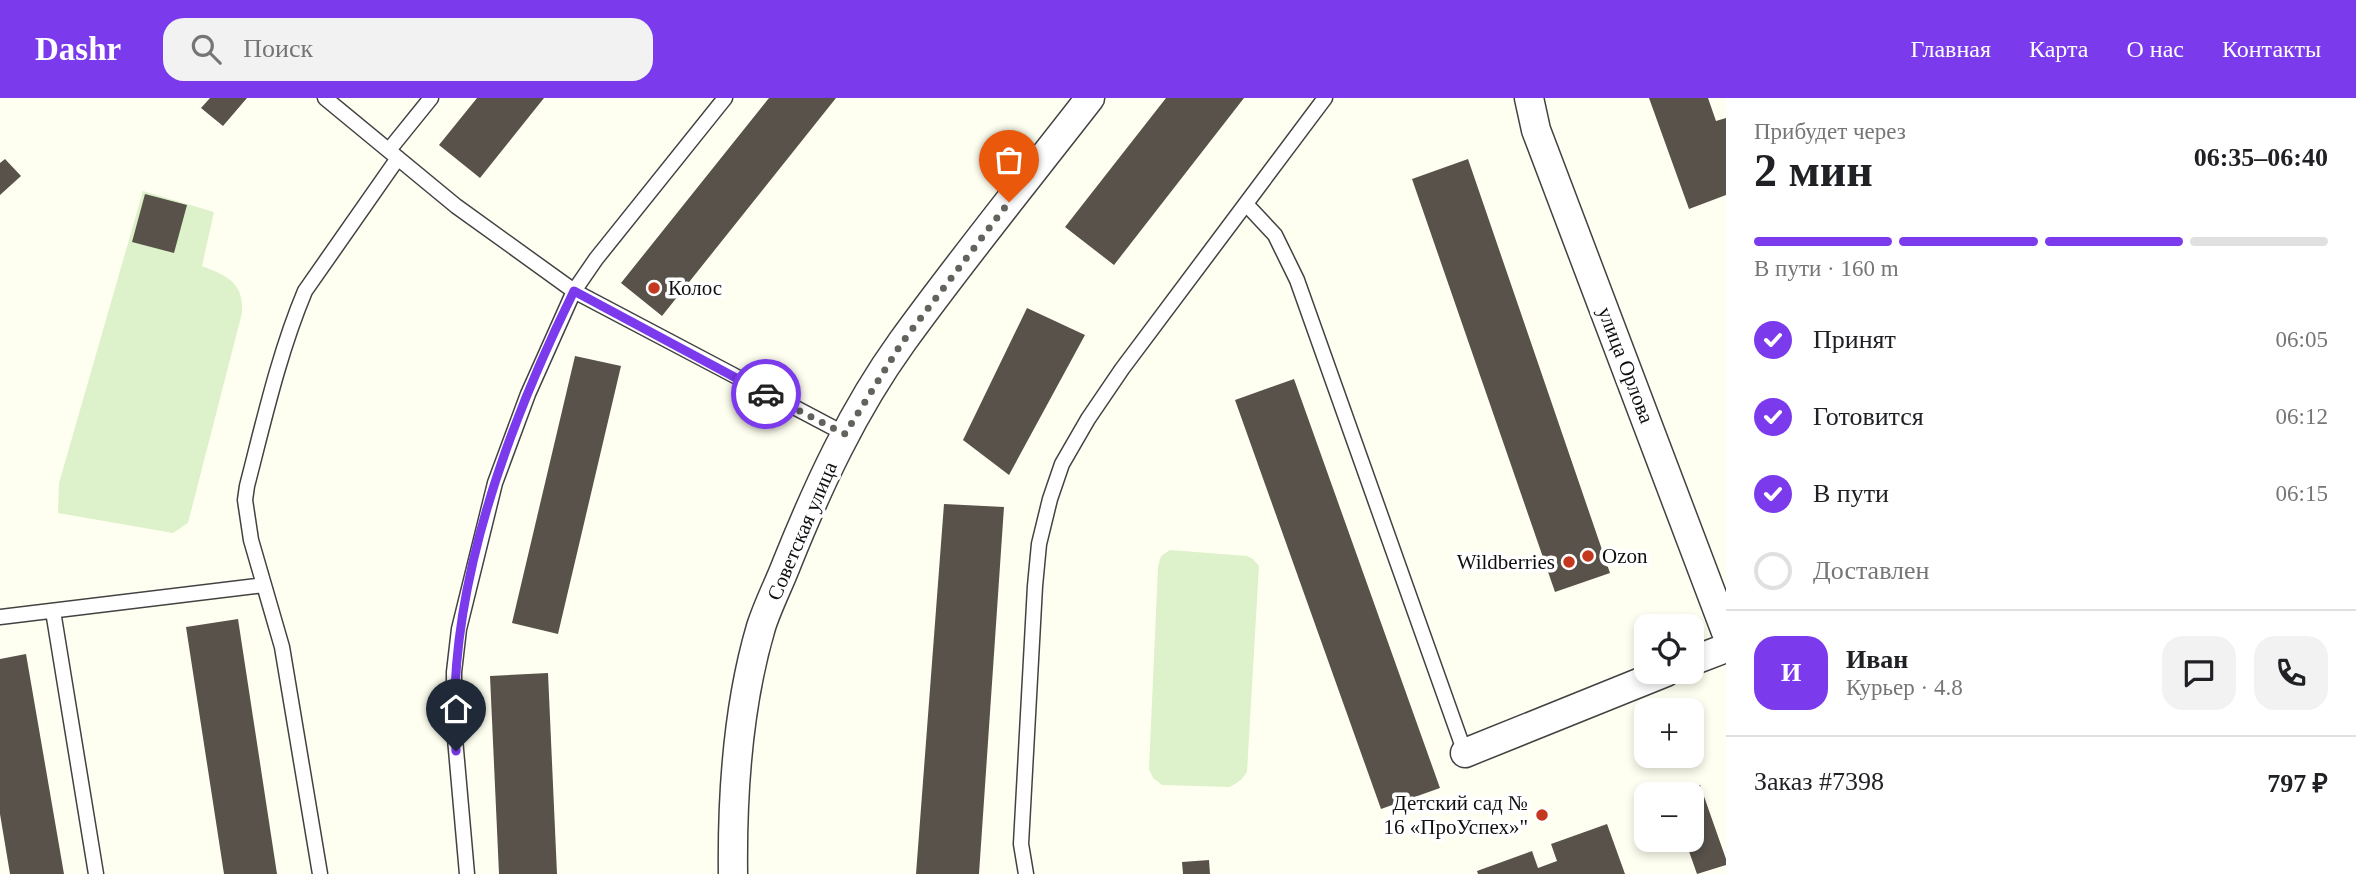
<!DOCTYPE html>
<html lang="ru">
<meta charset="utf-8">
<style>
body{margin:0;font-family:"Times New Roman",serif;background:#f2f2f2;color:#202124;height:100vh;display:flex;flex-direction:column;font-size:26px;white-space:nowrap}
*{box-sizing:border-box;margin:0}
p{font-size:23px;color:#757577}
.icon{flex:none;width:38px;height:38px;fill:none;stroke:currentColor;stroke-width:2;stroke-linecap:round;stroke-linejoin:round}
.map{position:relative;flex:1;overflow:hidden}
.drawer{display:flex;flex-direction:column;background:#fff;width:630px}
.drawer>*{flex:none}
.fabs{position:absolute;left:1634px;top:516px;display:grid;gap:14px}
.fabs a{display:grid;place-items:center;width:70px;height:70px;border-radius:14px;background:#fff;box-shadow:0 4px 10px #0003;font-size:35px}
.pin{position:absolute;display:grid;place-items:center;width:60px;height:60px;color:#fff;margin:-72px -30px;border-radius:50% 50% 50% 0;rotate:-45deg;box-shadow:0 0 7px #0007}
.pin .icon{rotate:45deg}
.courier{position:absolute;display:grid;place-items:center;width:70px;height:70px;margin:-35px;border:5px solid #7c3aed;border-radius:50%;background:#fff;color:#222;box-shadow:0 2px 9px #0007}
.head em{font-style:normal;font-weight:700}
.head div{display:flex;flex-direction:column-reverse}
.head{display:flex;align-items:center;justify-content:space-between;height:119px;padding:0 28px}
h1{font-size:46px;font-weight:700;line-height:52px}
.bar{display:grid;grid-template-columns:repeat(4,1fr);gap:10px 7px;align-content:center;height:84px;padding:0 28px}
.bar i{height:9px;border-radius:5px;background:#e0e0e0}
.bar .selected{background:#7c3aed}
.bar p{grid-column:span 4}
.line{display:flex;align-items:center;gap:18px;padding:0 28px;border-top:2px solid #e0e0e0}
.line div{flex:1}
.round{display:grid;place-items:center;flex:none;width:74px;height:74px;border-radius:21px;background:#f2f2f2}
ol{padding:0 28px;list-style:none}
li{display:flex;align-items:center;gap:21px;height:77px}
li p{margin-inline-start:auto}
li .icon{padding:7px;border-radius:50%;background:#7c3aed;color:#fff;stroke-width:4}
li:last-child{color:#757577}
li i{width:38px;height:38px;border:4px solid #e0e0e0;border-radius:50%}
header{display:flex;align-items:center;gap:42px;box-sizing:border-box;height:98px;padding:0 35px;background:#7c3aed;color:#fff}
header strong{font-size:33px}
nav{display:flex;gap:38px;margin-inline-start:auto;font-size:24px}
.search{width:490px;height:63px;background:#f2f2f2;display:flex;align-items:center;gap:18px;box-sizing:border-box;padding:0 24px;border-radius:21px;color:#757577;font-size:26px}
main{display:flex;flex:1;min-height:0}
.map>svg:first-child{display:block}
.pitch{fill:#ddf2ca}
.building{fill:#58524b}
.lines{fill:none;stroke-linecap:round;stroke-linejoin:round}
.service-casing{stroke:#424242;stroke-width:17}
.minor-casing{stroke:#424242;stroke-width:31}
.service{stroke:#fff;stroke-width:14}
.minor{stroke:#fff;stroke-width:28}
.done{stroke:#63635e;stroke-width:7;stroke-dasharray:0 12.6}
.route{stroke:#7c3aed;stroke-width:9}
.poi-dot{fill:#c53820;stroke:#fff;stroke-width:2.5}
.labels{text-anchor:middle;stroke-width:7;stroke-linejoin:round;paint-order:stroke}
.poi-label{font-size:21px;fill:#0f0f0f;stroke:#fff;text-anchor:start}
.street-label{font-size:21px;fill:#0f0f0f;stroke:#fff}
</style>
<header>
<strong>Dashr</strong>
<div class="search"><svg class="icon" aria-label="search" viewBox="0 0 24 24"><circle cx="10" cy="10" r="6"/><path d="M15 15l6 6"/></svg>Поиск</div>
<nav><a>Главная</a><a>Карта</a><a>О нас</a><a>Контакты</a></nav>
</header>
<main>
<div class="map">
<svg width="1726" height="776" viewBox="0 0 1726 776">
<rect width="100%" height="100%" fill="#fffff1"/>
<path class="pitch" d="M143,93l71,21 -12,54c25,10 42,16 40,47l-54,210 -15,10 -115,-20 1,-30z
M1170,452l77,6 6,3 6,7 -12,206 -6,8 -11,7 -68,-2 -9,-7 -4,-9 9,-202 3,-11z"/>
<path class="building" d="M210,0h37l-24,28 -22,-18z
M477,0h67l-64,80 -41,-33z
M769,0h67l-174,218 -41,-33z
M1166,0h78l-130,167 -49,-38z
M1649,0h59l8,23 10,-3v77l-37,14z
M5,61l16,17 -21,19v-32z
M1468,61l142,414 -55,19 -143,-413z
M145,96l42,11 -13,48 -42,-11z
M1027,210l58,27 -76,140 -46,-35z
M575,258l46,10 -63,268 -46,-11z
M1294,281l146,409 -59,21 -146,-409z
M944,406l60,3 -25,367h-63z
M238,521l39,255h-53l-38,-247z
M26,556l38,220h-54l-10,-60v-155z
M548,575l9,201h-58l-9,-198z
M1700,687l26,74v6l-29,9 -12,-34h7v-46h-11l-1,-2z
M1607,726l18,50h-147l-1,-3 55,-20 6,17 19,-7 -6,-17z
M1209,762l1,14h-27l-1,-12z"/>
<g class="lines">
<defs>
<path id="service" d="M325,0l131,108 118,85 271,143
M389,52l42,-52
M1246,106l29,31 22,45 168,473
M53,513l43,263
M0,519l264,-32
M320,776l-38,-227 -31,-107 -6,-40 2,-14c17,-66 32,-133 58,-195l93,-133
M467,776l-13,-147v-55l5,-43 36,-146 33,-89 46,-103 22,-32 129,-161
M1026,776l-5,-30 14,-258 4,-42 11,-45 12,-35 26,-45 34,-50 203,-271"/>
<path id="minor" d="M1529,0l7,32 190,502
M1692,563l34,-13
M1465,655l201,-81
M733,776c-1,-81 5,-169 28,-247 7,-22 18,-43 26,-64 31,-77 66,-153 115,-221 60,-83 125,-163 188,-244"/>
</defs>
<use href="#service" class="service-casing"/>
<use href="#minor" class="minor-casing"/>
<use href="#service" class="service"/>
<use href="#minor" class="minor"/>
</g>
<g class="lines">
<path class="done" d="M766,296l79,40 56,-90 108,-142"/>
<path class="route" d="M456,653c-12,-155 50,-322 118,-460l192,103"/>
</g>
<g class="poi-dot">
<circle cx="654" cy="190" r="7"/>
<circle cx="1588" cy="458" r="7"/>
<circle cx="1569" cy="464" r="7"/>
<circle cx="1542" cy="717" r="7"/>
</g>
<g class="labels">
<g class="poi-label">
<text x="668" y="197">Колос</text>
<text x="1602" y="465">Ozon</text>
<text x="1555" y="471" text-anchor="end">Wildberries</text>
<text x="1528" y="712" text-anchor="end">Детский сад №<tspan x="1528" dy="24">16 «ПроУспех»"</tspan></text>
</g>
<g class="street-label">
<text transform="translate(1626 267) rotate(69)" y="7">улица Орлова</text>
<text transform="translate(802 433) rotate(-67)" y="7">Советская улица</text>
</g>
</g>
</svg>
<div class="fabs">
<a><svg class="icon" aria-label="locate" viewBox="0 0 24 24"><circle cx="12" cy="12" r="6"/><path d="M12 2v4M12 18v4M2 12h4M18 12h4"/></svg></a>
<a>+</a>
<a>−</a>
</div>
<div class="pin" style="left:1009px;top:104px;background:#ea580c"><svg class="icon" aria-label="bag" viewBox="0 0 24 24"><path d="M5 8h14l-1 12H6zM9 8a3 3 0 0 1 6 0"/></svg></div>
<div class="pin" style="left:456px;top:653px;background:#1f2937"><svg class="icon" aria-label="home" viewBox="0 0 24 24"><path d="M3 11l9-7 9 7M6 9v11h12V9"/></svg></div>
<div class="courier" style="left:766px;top:296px"><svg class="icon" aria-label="car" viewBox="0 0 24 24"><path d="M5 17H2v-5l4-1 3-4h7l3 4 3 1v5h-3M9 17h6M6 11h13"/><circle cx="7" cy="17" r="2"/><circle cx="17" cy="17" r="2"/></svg></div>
</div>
<section class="drawer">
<div class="head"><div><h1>2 мин</h1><p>Прибудет через</p></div><em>06:35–06:40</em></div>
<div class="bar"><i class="selected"></i><i class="selected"></i><i class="selected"></i><i></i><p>В пути · 160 m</p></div>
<ol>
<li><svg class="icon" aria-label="check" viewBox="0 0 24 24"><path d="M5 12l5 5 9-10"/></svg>Принят<p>06:05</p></li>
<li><svg class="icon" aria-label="check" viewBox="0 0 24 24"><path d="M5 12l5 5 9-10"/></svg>Готовится<p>06:12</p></li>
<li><svg class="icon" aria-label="check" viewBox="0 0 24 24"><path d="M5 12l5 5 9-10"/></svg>В пути<p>06:15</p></li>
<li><i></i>Доставлен</li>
</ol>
<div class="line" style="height:126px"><b class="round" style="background:#7c3aed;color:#fff">И</b><div><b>Иван</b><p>Курьер · 4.8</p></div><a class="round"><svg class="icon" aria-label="chat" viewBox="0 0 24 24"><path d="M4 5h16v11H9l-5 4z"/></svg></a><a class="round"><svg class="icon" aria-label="phone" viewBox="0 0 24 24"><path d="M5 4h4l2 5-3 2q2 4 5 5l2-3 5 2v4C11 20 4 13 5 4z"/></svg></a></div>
<div class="line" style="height:91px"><div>Заказ #7398</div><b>797 ₽</b></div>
</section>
</main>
